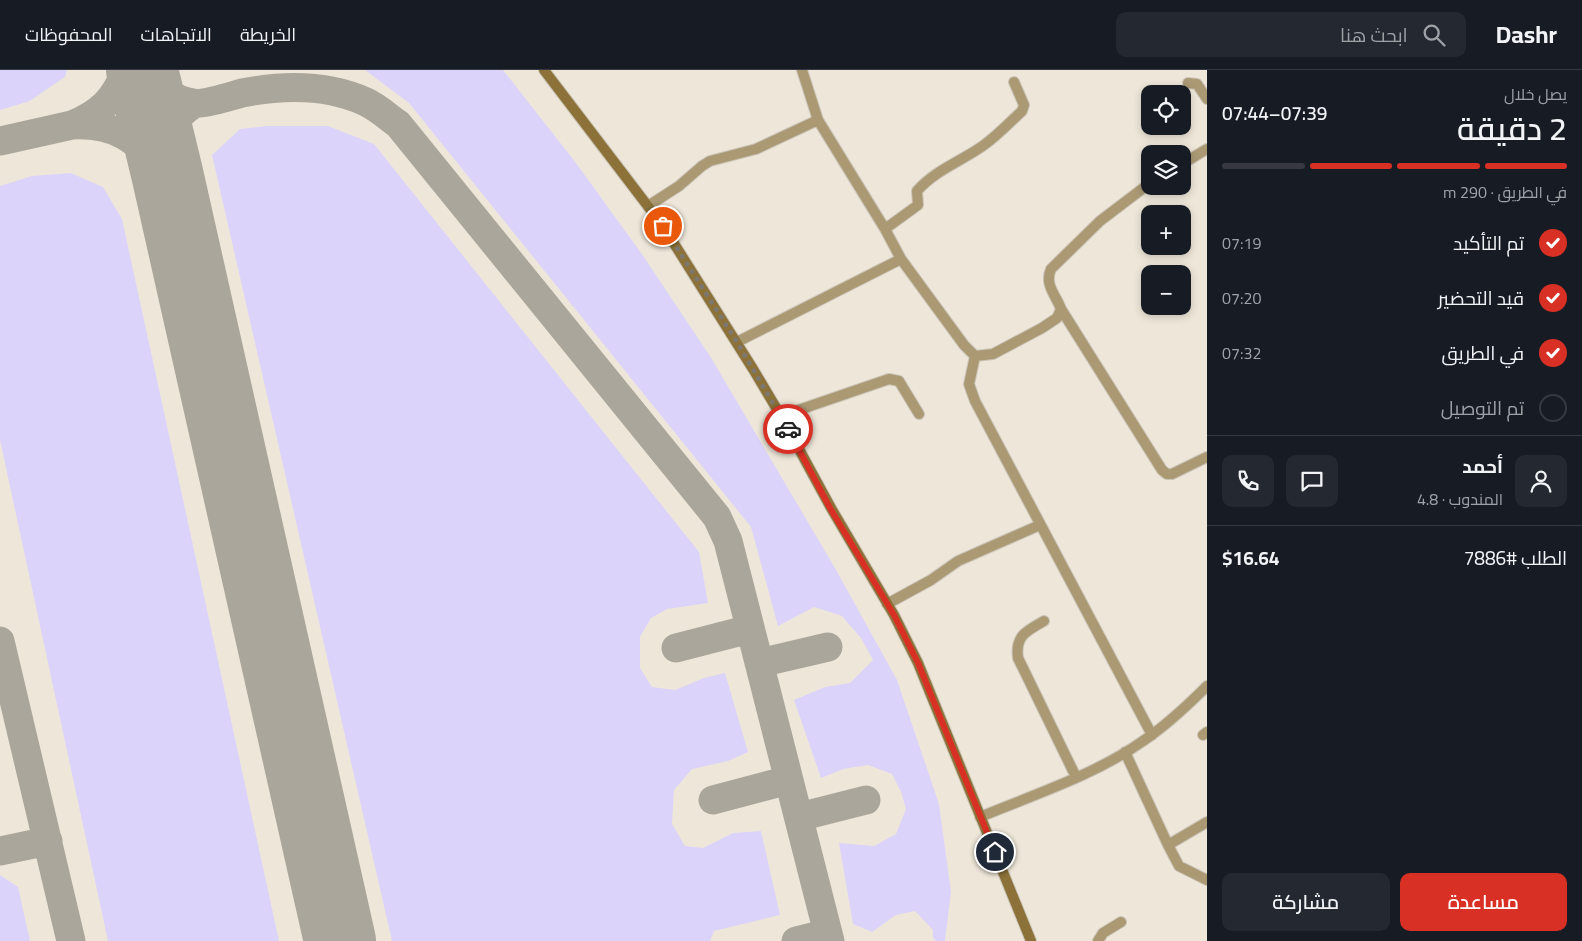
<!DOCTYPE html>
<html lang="ar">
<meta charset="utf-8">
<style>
body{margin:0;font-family:Georgia,Cairo,serif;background:#242831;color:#f1f3f6;direction:rtl;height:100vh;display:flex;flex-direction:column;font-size:19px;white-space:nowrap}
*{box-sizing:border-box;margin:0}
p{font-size:16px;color:#9ea1a6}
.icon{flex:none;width:28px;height:28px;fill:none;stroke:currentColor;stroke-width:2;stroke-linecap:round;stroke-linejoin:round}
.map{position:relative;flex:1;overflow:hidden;direction:ltr}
.panel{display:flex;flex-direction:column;background:#171b24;width:375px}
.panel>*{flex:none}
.buttons{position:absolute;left:1141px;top:15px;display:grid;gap:10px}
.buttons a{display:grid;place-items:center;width:50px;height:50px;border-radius:10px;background:#171b24;box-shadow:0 2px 8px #0003;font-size:25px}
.pin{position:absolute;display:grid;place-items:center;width:42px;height:42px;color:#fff;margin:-21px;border:2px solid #fff;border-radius:50%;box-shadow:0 1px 5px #0007}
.courier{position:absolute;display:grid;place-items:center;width:50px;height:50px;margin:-25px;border:4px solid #d93025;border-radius:50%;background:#fff;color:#222;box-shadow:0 1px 6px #0007}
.head em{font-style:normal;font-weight:600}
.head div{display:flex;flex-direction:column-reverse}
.head{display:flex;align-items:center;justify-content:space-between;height:85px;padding:0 15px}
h1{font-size:32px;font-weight:600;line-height:38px}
.bar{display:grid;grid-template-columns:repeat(4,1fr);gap:8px 5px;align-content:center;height:60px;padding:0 15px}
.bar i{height:6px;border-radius:4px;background:#363941}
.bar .on{background:#d93025}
.bar p{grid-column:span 4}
.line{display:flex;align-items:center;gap:12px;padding:0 15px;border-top:1px solid #363941}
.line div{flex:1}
.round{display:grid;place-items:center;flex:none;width:52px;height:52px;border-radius:10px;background:#242831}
ol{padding:0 15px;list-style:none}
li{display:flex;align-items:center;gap:15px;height:55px}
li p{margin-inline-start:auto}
li .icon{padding:5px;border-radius:50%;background:#d93025;color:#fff;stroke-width:4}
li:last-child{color:#9ea1a6}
li i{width:28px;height:28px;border:2px solid #363941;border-radius:50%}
.cta{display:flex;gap:10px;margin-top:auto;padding:10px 15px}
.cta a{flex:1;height:58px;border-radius:10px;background:#d93025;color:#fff;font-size:20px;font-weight:600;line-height:58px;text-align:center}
.cta a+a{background:#242831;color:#f1f3f6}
header{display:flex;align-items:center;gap:30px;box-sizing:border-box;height:70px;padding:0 25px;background:#171b24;border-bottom:1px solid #363941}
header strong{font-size:24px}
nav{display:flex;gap:28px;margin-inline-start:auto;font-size:18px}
.search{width:350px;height:45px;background:#242831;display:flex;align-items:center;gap:12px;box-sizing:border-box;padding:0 18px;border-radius:10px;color:#9ea1a6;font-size:19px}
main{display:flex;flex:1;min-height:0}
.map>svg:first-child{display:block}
.green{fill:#dcd3fa}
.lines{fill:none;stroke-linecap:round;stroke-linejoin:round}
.taxiway{stroke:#aba69b;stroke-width:29}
.runway{stroke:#aba69b;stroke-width:72}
.street-casing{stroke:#cbc5b9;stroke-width:12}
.secondary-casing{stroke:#cbc5b9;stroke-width:12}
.street{stroke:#ab9974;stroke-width:10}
.secondary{stroke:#8c7238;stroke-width:10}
.done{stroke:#7c7870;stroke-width:5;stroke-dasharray:0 9}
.route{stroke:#d93025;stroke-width:6}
</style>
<header>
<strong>Dashr</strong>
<div class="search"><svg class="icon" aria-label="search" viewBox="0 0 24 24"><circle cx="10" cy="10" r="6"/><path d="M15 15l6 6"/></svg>ابحث هنا</div>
<nav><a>الخريطة</a><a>الاتجاهات</a><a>المحفوظات</a></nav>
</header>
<main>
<section class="panel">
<div class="head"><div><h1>2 دقيقة</h1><p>يصل خلال</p></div><em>07:39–07:44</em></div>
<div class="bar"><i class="on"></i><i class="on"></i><i class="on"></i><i></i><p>في الطريق · 290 m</p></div>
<ol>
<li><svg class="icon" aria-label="check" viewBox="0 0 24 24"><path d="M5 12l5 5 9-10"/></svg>تم التأكيد<p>07:19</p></li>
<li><svg class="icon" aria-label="check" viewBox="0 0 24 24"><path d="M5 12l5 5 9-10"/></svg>قيد التحضير<p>07:20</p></li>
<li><svg class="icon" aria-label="check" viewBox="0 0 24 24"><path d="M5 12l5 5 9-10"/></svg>في الطريق<p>07:32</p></li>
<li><i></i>تم التوصيل</li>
</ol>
<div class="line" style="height:90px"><a class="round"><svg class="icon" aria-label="person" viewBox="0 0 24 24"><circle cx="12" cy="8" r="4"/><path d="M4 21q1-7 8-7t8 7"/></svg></a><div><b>أحمد</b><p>المندوب · 4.8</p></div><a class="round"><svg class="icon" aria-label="chat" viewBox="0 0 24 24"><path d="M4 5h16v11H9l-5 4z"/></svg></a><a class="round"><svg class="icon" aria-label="phone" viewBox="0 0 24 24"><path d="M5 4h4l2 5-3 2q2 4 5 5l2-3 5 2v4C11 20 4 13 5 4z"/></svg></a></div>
<div class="line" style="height:65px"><div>الطلب #7886</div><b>$16.64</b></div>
<div class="cta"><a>مساعدة</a><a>مشاركة</a></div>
</section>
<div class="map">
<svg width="1207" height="871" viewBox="0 0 1207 871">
<rect width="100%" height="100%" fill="#eee7d9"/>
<path class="green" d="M0,0h67l-2,7 -35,24 -30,9z
M365,0h138l73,93 68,94 66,99 125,212 62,112 42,124 12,88 -6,49h-9l-3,-3v-8l-18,-19 -19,4 -24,17 -19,-8 -14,-81 35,3 22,-12 10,-25 -5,-17 -9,-18 -24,-9 -25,4 -22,9 -27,-78 31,-13 25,-4 23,-23 -12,-22 -19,-22 -28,-9 -36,19 -27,-99 -342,-424z
M266,56h62l46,18 325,408 9,51 -41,6 -16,9 -11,19v31l12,19 23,3 29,-12 21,-5 23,79 -20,9 -36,8 -18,21 -2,34 13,22 18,2 30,-15 28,-2 19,84 -66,16 -4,10h-318l-180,-786 28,-26z
M71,103l32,14 19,32 157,722h-171l-108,-501v-254l32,-10z
M0,805l18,12 12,54h-30z"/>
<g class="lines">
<path class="taxiway" d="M126,0c-11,29 -25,43 -54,55 48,-2 64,16 95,48
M142,0c14,14 30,31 51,33 10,2 38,-7 49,-10 41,-8 85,-9 124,9 11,5 22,15 32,22l319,393 11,24 102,400
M0,71l72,-16
M163,85c6,-23 9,-38 31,-51
M0,571l71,300
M676,578l74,-19
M759,593l69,-16
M713,730l76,-20
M799,747l67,-17
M0,781l48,-10
M796,871l32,-8"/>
<path class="runway" d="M142,0l25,103 173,768"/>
<defs>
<path id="street" d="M802,0l16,50 67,109 16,30 63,86 11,11 18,-2 49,-26 15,-10 4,-9c-5,-14 -17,-24 -10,-40l49,-48 50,-38
M1188,13l9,1 10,15
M1182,94l25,-15
M648,136l31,-20 23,-20 8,-5 46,-12 62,-29
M885,159l33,-24 -1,-14c18,-21 45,-30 67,-46 14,-10 26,-23 38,-34l2,-6 -10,-23
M1061,239l101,161 5,4h5l35,-17
M737,272l164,-83
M975,286l-6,28 6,17 177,334
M781,346l108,-37 10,2 20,33
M887,534l44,-24 27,-19 82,-36
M1044,551c-18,10 -29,15 -26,37l58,119
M1203,665l4,-3
M1125,682l43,93 39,-23
M980,747c53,-22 115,-42 163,-76 24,-16 44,-35 64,-55
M1168,775l11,21 28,14
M1098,871l5,-8 18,-11"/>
<path id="secondary" d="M544,0l119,156 90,143 28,47 50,92 63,107 24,48 113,278"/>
</defs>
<use href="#street" class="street-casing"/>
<use href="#secondary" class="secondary-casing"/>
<use href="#street" class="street"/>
<use href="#secondary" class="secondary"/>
</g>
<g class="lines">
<path class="done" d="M663,156l74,116 51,87"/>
<path class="route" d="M788,359l42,79 64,107 24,48 77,189"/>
</g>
</svg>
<div class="buttons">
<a><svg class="icon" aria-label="locate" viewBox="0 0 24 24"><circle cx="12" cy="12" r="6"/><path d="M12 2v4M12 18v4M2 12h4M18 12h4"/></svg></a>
<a><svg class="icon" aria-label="layers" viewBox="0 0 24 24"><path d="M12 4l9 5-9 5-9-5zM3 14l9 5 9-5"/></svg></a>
<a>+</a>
<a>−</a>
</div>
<div class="pin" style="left:663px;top:156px;background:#ea580c"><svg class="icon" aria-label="bag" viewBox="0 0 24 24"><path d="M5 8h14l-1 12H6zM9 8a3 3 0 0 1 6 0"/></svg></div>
<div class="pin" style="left:995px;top:782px;background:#1f2937"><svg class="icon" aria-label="home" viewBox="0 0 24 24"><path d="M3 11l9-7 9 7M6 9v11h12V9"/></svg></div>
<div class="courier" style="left:788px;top:359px"><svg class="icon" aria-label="car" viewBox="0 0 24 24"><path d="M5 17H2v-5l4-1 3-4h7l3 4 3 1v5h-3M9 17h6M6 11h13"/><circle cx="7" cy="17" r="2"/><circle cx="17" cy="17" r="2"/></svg></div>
</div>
</main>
